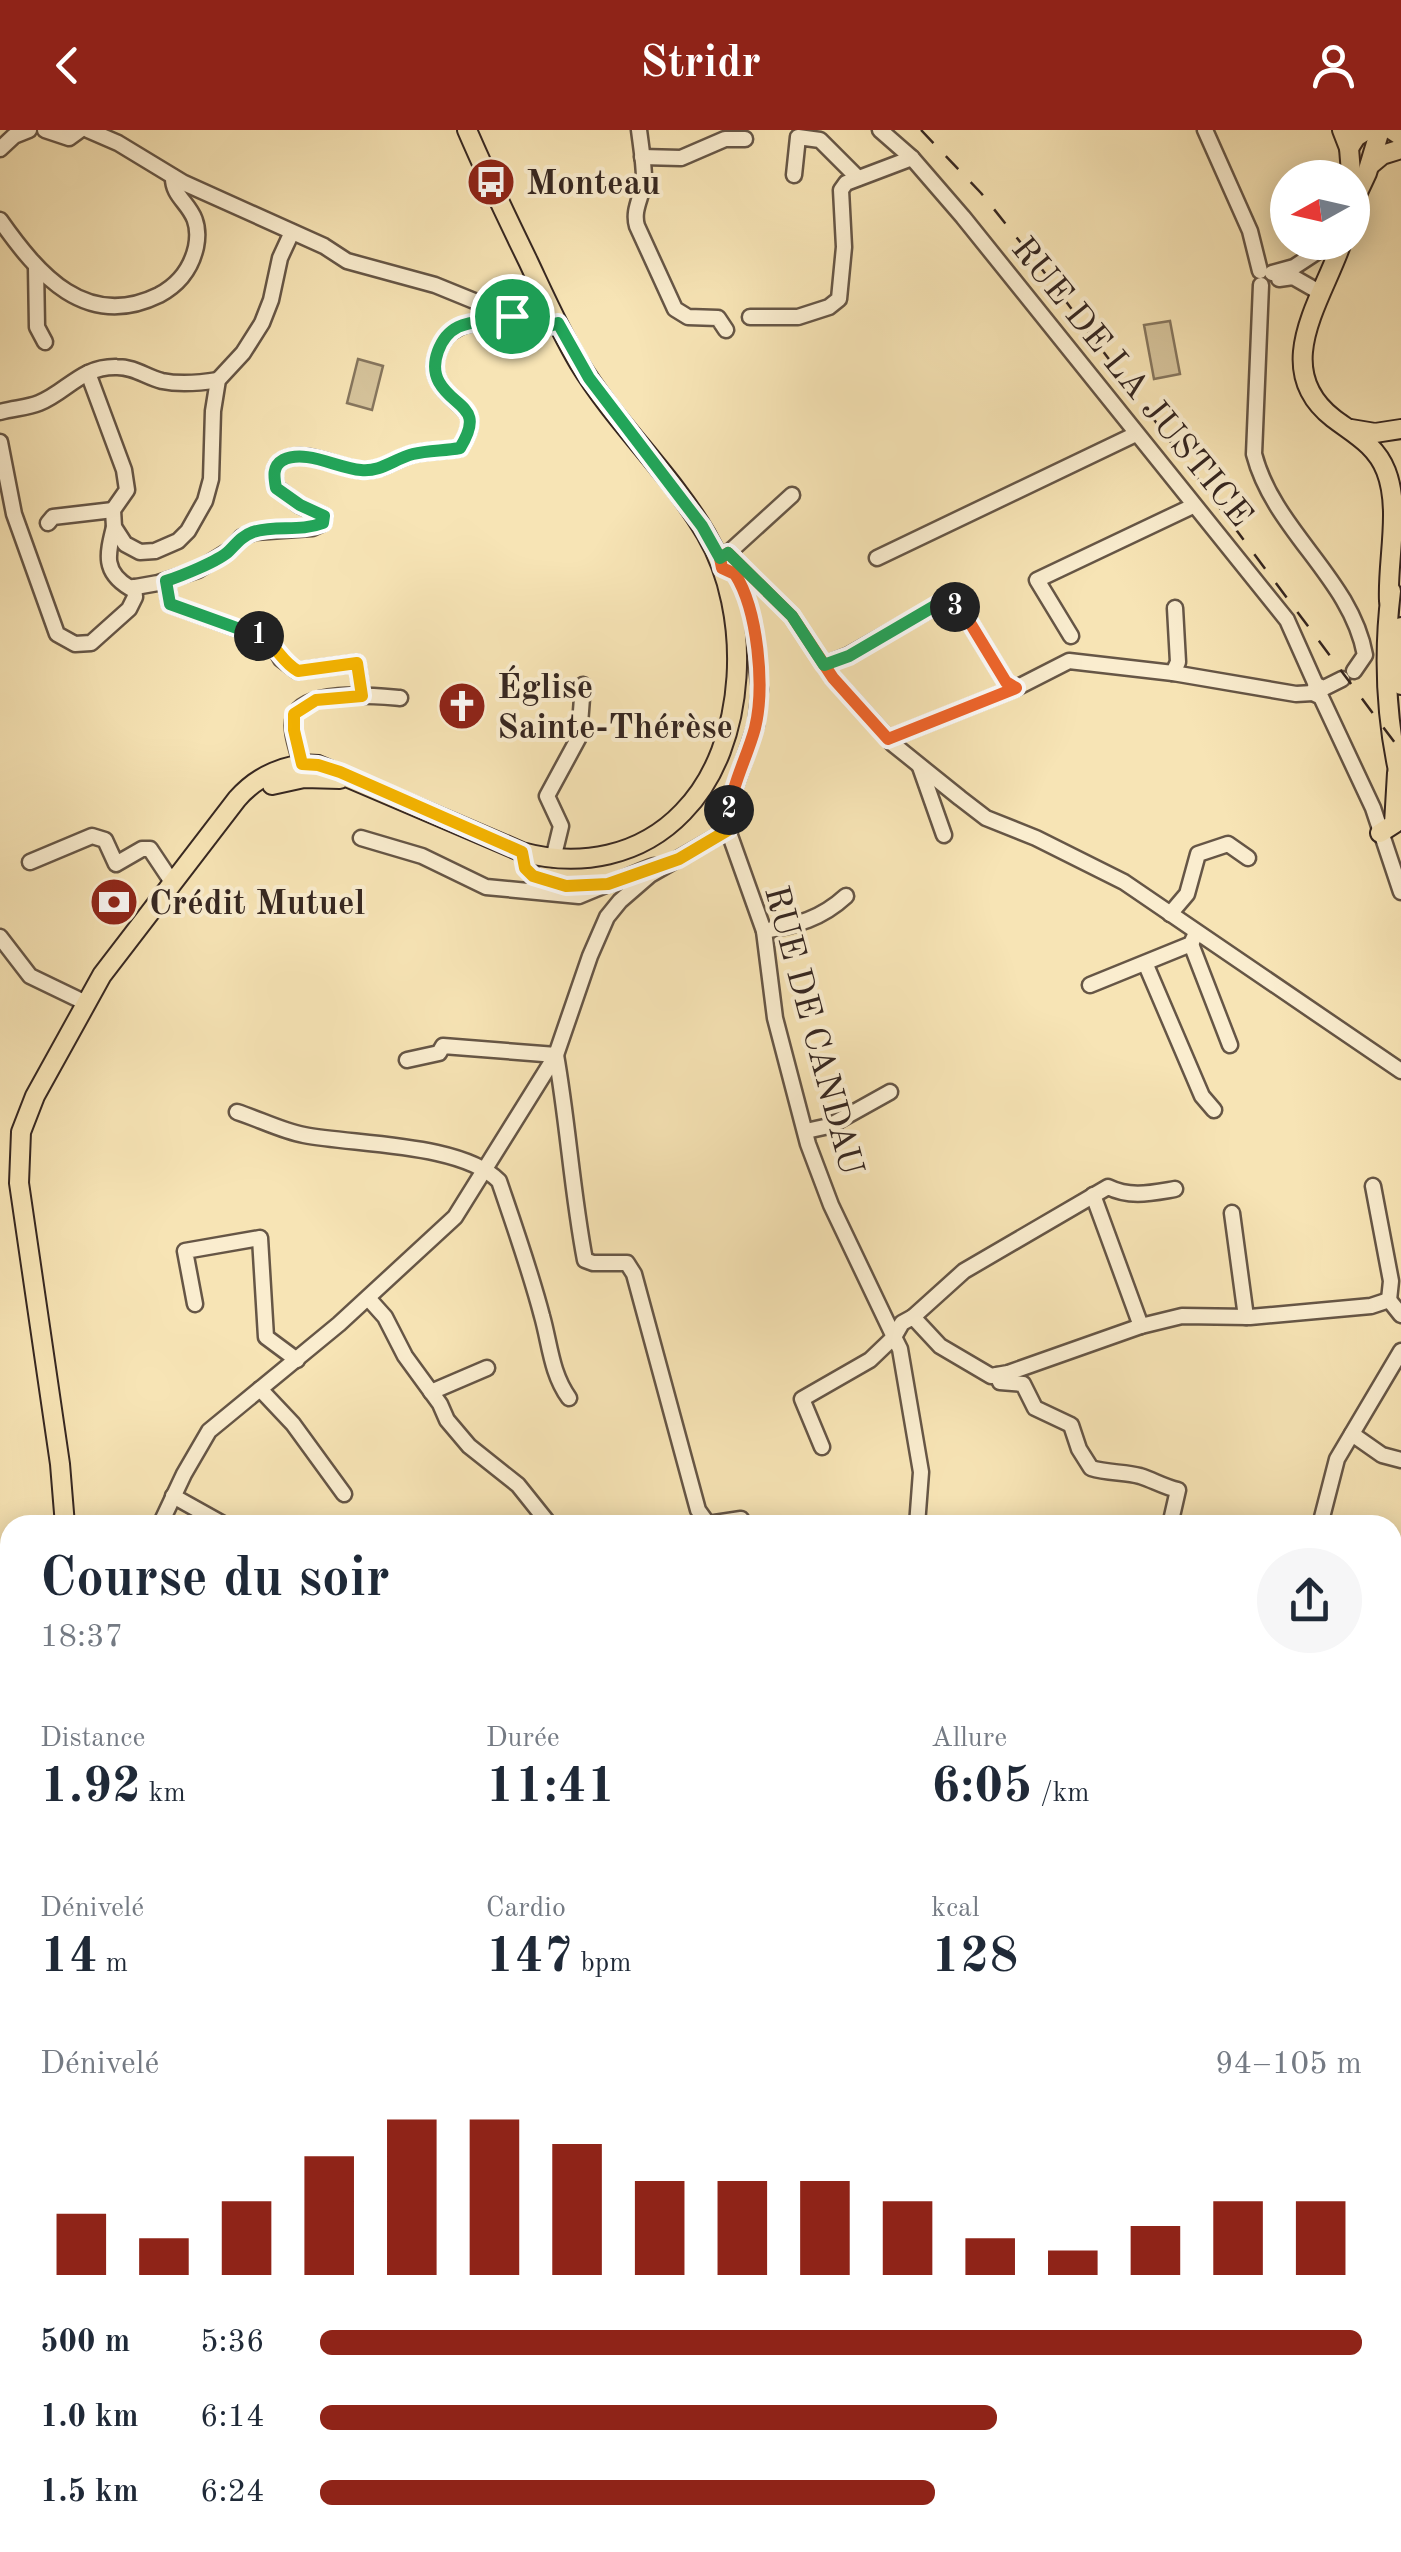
<!DOCTYPE html>
<html lang="fr">
<meta charset="utf-8">
<style>
body{margin:0;font-family:"Old Standard TT",serif;background:#f6f6f7;color:#1f2937;height:100vh;display:flex;flex-direction:column;font-size:38px;white-space:nowrap}
*{box-sizing:border-box;margin:0}
p{font-size:32px;color:#747a83}
.icon{flex:none;width:55px;height:55px;fill:none;stroke:currentColor;stroke-width:2;stroke-linecap:round;stroke-linejoin:round}
.map{position:relative;flex:1;overflow:hidden}
.details{position:absolute;left:0px;top:1385px;width:1402px;height:1038px;display:flex;flex-direction:column;background:#fff;border-radius:30px 30px 0 0;box-shadow:0 5px 25px #0003}
.details>*{flex:none}
.needle{width:65px;rotate:262deg}
.fabs{position:absolute;left:1270px;top:30px;display:grid;gap:20px}
.fabs a{display:grid;place-items:center;width:100px;height:100px;border-radius:50%;background:#fff;box-shadow:0 5px 25px #0003;font-size:50px}
.pin{position:absolute;display:grid;place-items:center;width:85px;height:85px;color:#fff;margin:-42px;border:5px solid #fff;border-radius:50%;box-shadow:0 2px 10px #0007}
.km{position:absolute;width:50px;height:50px;margin:-25px;border-radius:50%;background:#222;color:#fff;font-size:28px;line-height:50px;text-align:center}
.round{display:grid;place-items:center;flex:none;width:105px;height:105px;border-radius:52px;background:#f6f6f7}
.summary{display:flex;align-items:center;justify-content:space-between;height:170px;padding:0 40px}
h1{font-size:55px;font-weight:600;line-height:75px}
.figures{display:grid;grid-template-columns:repeat(3,1fr);gap:15px;height:170px;padding:10px 40px}
.figures div{display:grid;align-content:center}
.figures b{font-size:50px;font-weight:600}
.figures small{font-size:28px;font-weight:400}
.figures p{font-size:28px}
.chart{height:280px;padding:20px 40px}
.chart p{display:flex;justify-content:space-between}
.chart svg{width:100%;height:180px;margin-top:10px;stroke:#8f2418;stroke-width:6}
ul{padding:0 40px;list-style:none;font-size:32px}
li{display:grid;grid-template-columns:160px 120px 1fr;align-items:center;height:75px}
li i{height:25px;border-radius:12px;background:#8f2418}
header{display:flex;justify-content:space-between;align-items:center;height:130px;padding:0 40px;background:#8f2418;color:#fff;font-size:45px;font-weight:600}
.map>svg:first-child{display:block}
.green{fill:#d6c49c;stroke:#86765e;stroke-width:2.5}
.lines{fill:none;stroke-linecap:round;stroke-linejoin:round}
.minor-casing{stroke:#665646;stroke-width:19}
.major-casing{stroke:#362721;stroke-width:22}
.minor{stroke:#faedcf;stroke-width:14}
.major{stroke:#f7e4b5;stroke-width:18}
.rail{stroke:#362721;stroke-width:2.5;stroke-dasharray:18 18;stroke-linecap:butt}
.split-1-casing{stroke:#fff;stroke-width:20}
.split-2-casing{stroke:#fff;stroke-width:20}
.split-3-casing{stroke:#fff;stroke-width:20}
.split-4-casing{stroke:#fff;stroke-width:20}
.split-1{stroke:#22a559;stroke-width:12}
.split-2{stroke:#f5b400;stroke-width:12}
.split-3{stroke:#f0652b;stroke-width:12}
.split-4{stroke:#22a559;stroke-width:12}
.labels{text-anchor:middle;stroke-width:8;stroke-linejoin:round;paint-order:stroke}
.poi-label{font-size:35px;font-weight:bold;fill:#362721;stroke:#faedcf;text-anchor:start}
.street-label{font-size:35px;fill:#362721;stroke:#faedcf}
</style>
<header><svg class="icon" aria-label="back" viewBox="0 0 24 24"><path d="M15 5l-7 7 7 7"/></svg>Stridr<svg class="icon" aria-label="person" viewBox="0 0 24 24"><circle cx="12" cy="8" r="4"/><path d="M4 21q1-7 8-7t8 7"/></svg></header>
<div class="map">
<svg width="1401" height="2422" viewBox="0 0 1401 2422">
<rect width="100%" height="100%" fill="#f7e4b5"/>
<filter id="stains"><feTurbulence type="fractalNoise" baseFrequency=".002" numOctaves="4"/><feColorMatrix values="0 0 0 0 .2 0 0 0 0 .09 0 0 0 0 .02 0 0 0 .5 -.17"/></filter>
<radialGradient id="worn" r=".72"><stop offset=".6" stop-color="#630" stop-opacity="0"/><stop offset="1" stop-color="#630" stop-opacity=".3"/></radialGradient>
<g class="green">
<polygon points="1170,191 1180,244 1154,249 1144,195"/>
<polygon points="358,229 383,236 372,280 347,273"/>
<polygon points="1401,2306 1401,2422 1286,2422 1293,2413 1392,2412 1393,2314"/>
</g>
<g class="lines">
<g class="minor-casing">
<g id="minor">
<polyline points="45,0 69,8 80,0"/>
<polyline points="88,0 118,13 184,53 324,116 347,131 435,155 538,197 558,193"/>
<path d="M639,0C641,16 644,33 644,49C643,66 632,79 637,96L675,179L688,187L718,188L726,200"/>
<polyline points="880,0 912,28 963,87 1287,490 1316,555"/>
<polyline points="1205,0 1250,101 1260,141"/>
<polyline points="0,19 14,6 29,0"/>
<polyline points="642,27 681,28 725,9 745,9"/>
<polyline points="794,45 798,7 820,10 858,48"/>
<path d="M0,90C38,144 86,201 159,165C178,155 191,139 196,117C204,76 172,73 173,47"/>
<polyline points="36,137 37,197 45,212"/>
<polyline points="1272,143 1294,137 1332,112"/>
<polyline points="1279,149 1293,147 1321,163"/>
<path d="M1261,155L1254,324C1274,401 1351,448 1365,525L1354,541"/>
<polyline points="750,187 798,187 829,177 839,169 844,117 841,60 846,53 912,28"/>
<polyline points="88,243 124,340 127,360 113,380 114,397 125,414 140,422 155,421 178,411 188,401 205,371 211,349 213,281 218,250 243,223 262,193 271,170 280,128 292,102"/>
<path d="M0,282C13,278 27,278 39,273C67,262 81,236 117,237C135,237 146,247 162,251C181,255 200,253 218,250"/>
<polyline points="0,312 14,384 57,504 75,514 91,513 129,479 135,467 134,457"/>
<polyline points="48,393 53,387 113,380"/>
<path d="M114,397C107,425 103,442 130,458L158,453L198,440L230,420L242,407L255,402L312,398L323,393L324,386L299,375L276,357C274,347 272,336 283,330C306,318 337,338 361,340C381,342 395,329 413,324C428,320 445,321 460,318C486,276 454,280 439,252C429,234 440,206 458,198C472,190 495,191 512,187"/>
<polyline points="728,423 792,486 833,548 893,614 960,668 986,688 1036,708 1124,752 1401,941"/>
<polyline points="725,426 792,365"/>
<polyline points="877,428 1136,304"/>
<polyline points="166,451 170,474 271,511 281,529 297,541 357,533 362,566"/>
<polyline points="1071,506 1037,450 1193,376"/>
<polyline points="824,535 849,525 939,474 961,478 1006,552 1016,558"/>
<polyline points="1173,543 1178,532 1175,478"/>
<polyline points="1342,549 1324,558 1316,555 1313,563 1321,567 1373,678 1401,762"/>
<polyline points="888,609 1016,558 1069,531 1173,543 1296,564 1313,563"/>
<polyline points="920,637 944,705"/>
<path d="M303,642C301,627 289,602 294,587C304,558 376,566 400,568"/>
<polyline points="728,700 764,801 775,888 808,1014 831,1075 894,1207 902,1193 913,1187 940,1216 991,1246 1008,1243 1141,1196 1182,1186 1250,1187 1371,1176 1389,1170 1401,1185"/>
<polyline points="361,708 422,726 486,757 579,766 608,754"/>
<path d="M522,722C524,759 582,762 609,754C624,749 639,741 654,736"/>
<polyline points="553,729 561,696 547,666 579,607 583,555"/>
<polyline points="30,732 92,706 105,710 116,734 142,719 150,719 172,752"/>
<polyline points="1170,784 1187,764 1198,724 1228,714 1248,728"/>
<path d="M764,801C797,795 821,789 846,766"/>
<polyline points="0,807 30,846 86,873"/>
<polyline points="1191,814 1230,915"/>
<polyline points="1146,835 1202,966 1214,980"/>
<polyline points="1090,855 1191,814 1196,803"/>
<path d="M407,930L439,923L443,916L556,925C568,993 572,1062 585,1130L593,1133H627L634,1144L698,1380L708,1394L741,1389"/>
<path d="M237,982C259,989 282,1001 304,1005C356,1015 461,1013 499,1051C514,1095 530,1140 542,1186C550,1214 551,1243 569,1268"/>
<polyline points="806,1001 829,996 890,962"/>
<polyline points="1373,1056 1391,1151 1389,1170"/>
<polyline points="1093,1065 1141,1196"/>
<polyline points="1232,1083 1246,1187"/>
<polyline points="368,1168 385,1187 405,1226 440,1274 447,1290 469,1316 518,1355 550,1395"/>
<polyline points="195,1174 185,1121 260,1108 266,1207 297,1230"/>
<path d="M913,1187L964,1141L1108,1057C1130,1068 1151,1063 1175,1059"/>
<path d="M997,1245L1000,1252L1023,1254L1035,1278L1071,1295L1079,1319L1091,1338C1107,1343 1125,1342 1140,1346C1153,1350 1164,1357 1178,1360L1170,1395"/>
<polyline points="260,1259 293,1294 344,1364"/>
<polyline points="431,1262 487,1238"/>
<polyline points="1352,1304 1382,1325 1401,1330"/>
<polyline points="822,1317 802,1269 870,1230 894,1207 900,1219 921,1342 917,1395"/>
<polyline points="173,1366 225,1395"/>
<polyline points="160,1395 184,1344 209,1301 339,1194 455,1087 556,925 590,826 607,787 620,771 650,745 728,700 730,671 756,595 760,559 750,490 735,444 722,438"/>
<polyline points="1320,1395 1337,1329 1401,1221"/>
<polyline points="0,1575 10,1593"/>
<polyline points="0,1655 10,1665"/>
<polyline points="0,1707 10,1704"/>
<polyline points="1401,1751 1397,1714 1401,1712"/>
<polyline points="1392,1827 1401,1819"/>
<polyline points="0,1850 10,1837"/>
<polyline points="0,1976 10,1972"/>
<polyline points="0,1989 10,1993"/>
<polyline points="1392,2143 1401,2134"/>
<polyline points="0,2362 10,2362"/>
<polyline points="213,2412 217,2422"/>
<polyline points="272,2412 300,2422"/>
<polyline points="485,2412 487,2422"/>
<polyline points="556,2412 569,2422"/>
<polyline points="876,2412 880,2422"/>
<polyline points="137,2422 159,2412"/>
<polyline points="1024,2422 1038,2412"/>
<polyline points="1212,2422 1225,2412"/>
</g>
</g>
<g class="major-casing">
<g id="major">
<polyline points="1342,0 1349,18 1353,68"/>
<polyline points="1392,0 1401,6"/>
<polyline points="1349,18 1356,7 1367,0"/>
<polyline points="1370,35 1382,25 1401,19"/>
<polyline points="1352,75 1367,43 1380,0"/>
<path d="M1342,112C1323,169 1269,238 1333,288C1354,304 1376,315 1386,341C1401,379 1387,431 1389,471"/>
<polyline points="1351,299 1375,303 1401,299"/>
<path d="M1391,461C1383,525 1386,591 1401,654"/>
<polyline points="1401,497 1401,555"/>
<polyline points="272,655 304,648 340,649"/>
<polyline points="1380,703 1394,694 1397,643"/>
<path d="M65,1395L60,1334L19,1053L21,1002L35,966L102,845L237,669C257,646 287,632 318,635L522,722C580,738 641,726 683,682C749,615 752,482 706,404C671,344 616,294 579,233C560,201 544,165 528,131C507,88 486,44 467,0"/>
<polyline points="0,2079 10,2052"/>
<polyline points="0,2104 10,2078"/>
<polyline points="0,2183 10,2225"/>
<polyline points="85,2412 89,2422"/>
</g>
</g>
<use href="#minor" class="minor"/>
<use href="#major" class="major"/>
<polyline class="rail" points="921,0 981,63 1041,138 1401,621"/>
</g>
<g class="lines">
<g class="split-1-casing">
<path id="split-1" d="M259,506L170,474L166,451C181,446 219,431 229,421C237,413 242,406 253,402C276,395 300,402 323,393L324,386L300,375L276,358C274,347 272,336 283,330C306,319 337,338 361,340C381,342 394,329 413,324C428,320 445,321 460,318C486,276 454,279 439,252C429,234 440,206 458,197C472,190 496,191 512,186"/>
</g>
<g class="split-2-casing">
<path id="split-2" d="M259,506C276,513 280,531 298,541L357,533L362,566L316,570L294,584V600L302,634L318,635L340,642L522,722L525,738L533,746L566,756L608,754L679,729L728,700L729,680"/>
</g>
<g class="split-3-casing">
<path id="split-3" d="M729,680C733,652 748,625 755,598C765,557 758,480 735,444L722,438L720,428L728,423L792,486L833,548L888,609L1016,558L1006,552L961,478L955,477"/>
</g>
<g class="split-4-casing">
<path id="split-4" d="M512,186C529,195 540,201 558,193L589,248L702,396L720,428L728,423L792,486L824,535L849,526L938,474L955,477"/>
</g>
<use href="#split-1" class="split-1"/>
<use href="#split-2" class="split-2"/>
<use href="#split-3" class="split-3"/>
<use href="#split-4" class="split-4"/>
</g>
<defs>
<g id="bus-disc" transform="scale(2.5)"><circle r="9.5" fill="#8f2418" stroke="#faedcf"/><path d="M-5-6H5V4H4V6H2V4H-2V6H-4V4H-5ZM-3.5-4V0h7V-4ZM-3.5 1.2v1.5H-2V1.2ZM2 1.2v1.5H3.5V1.2Z" fill="#fff"/></g>
<g id="church-disc" transform="scale(2.5)"><circle r="9.5" fill="#8f2418" stroke="#faedcf"/><path d="M-1.2-6h2.4v3.5h3.3v2.4h-3.3V6h-2.4V-.1h-3.3v-2.4h3.3Z" fill="#fff"/></g>
<g id="bank-disc" transform="scale(2.5)"><circle r="9.5" fill="#8f2418" stroke="#faedcf"/><path d="M-6-4H6V4H-6ZM0-2.3a2.3 2.3 0 1 0 0 4.6a2.3 2.3 0 1 0 0-4.6Z" fill="#fff"/></g>
</defs>
<g fill-rule="evenodd">
<use href="#bus-disc" x="491" y="52"/>
<use href="#church-disc" x="462" y="576"/>
<use href="#bank-disc" x="114" y="772"/>
</g>
<g class="labels">
<g class="poi-label">
<text x="526" y="64">Monteau</text>
<text x="497" y="568">Église<tspan x="497" dy="40">Sainte-Thérèse</tspan></text>
<text x="149" y="784">Crédit Mutuel</text>
</g>
<g class="street-label">
<text transform="translate(1133 251) rotate(51)" y="12">RUE DE LA JUSTICE</text>
<text transform="translate(815 900) rotate(75)" y="12">RUE DE CANDAU</text>
</g>
</g>
<rect width="100%" height="100%" filter="url(#stains)"/>
<rect width="100%" height="100%" fill="url(#worn)"/>
</svg>
<div class="fabs">
<a><svg class="needle" viewBox="-14 -14 28 28"><path d="M0-13l5 13h-10z" fill="#e53935"/><path d="M0 13l5-13h-10z" fill="#747a83"/></svg></a>
</div>
<div class="pin" style="left:512px;top:186px;background:#1e9e55"><svg class="icon" aria-label="arrive" viewBox="0 0 24 24"><path d="M6 21V4h12l-3 4 3 4H6"/></svg></div>
<b class="km" style="left:259px;top:506px">1</b>
<b class="km" style="left:729px;top:680px">2</b>
<b class="km" style="left:955px;top:477px">3</b>
<section class="details">
<div class="summary"><div><h1>Course du soir</h1><p>18:37</p></div><a class="round"><svg class="icon" aria-label="share" viewBox="0 0 24 24"><path d="M12 15V3M7 8l5-5 5 5M5 13v7h14v-7"/></svg></a></div>
<div class="figures">
<div><p>Distance</p><b>1.92<small> km</small></b></div>
<div><p>Durée</p><b>11:41</b></div>
<div><p>Allure</p><b>6:05<small> /km</small></b></div>
</div>
<div class="figures">
<div><p>Dénivelé</p><b>14<small> m</small></b></div>
<div><p>Cardio</p><b>147<small> bpm</small></b></div>
<div><p>kcal</p><b>128</b></div>
</div>
<div class="chart"><p><span>Dénivelé</span>94–105 m</p>
<svg viewBox="0 0 160 44" preserveAspectRatio="none"><path d="M5 44V29M15 44V35M25 44V26M35 44V15M45 44V6M55 44V6M65 44V12M75 44V21M85 44V21M95 44V21M105 44V26M115 44V35M125 44V38M135 44V32M145 44V26M155 44V26"/></svg>
</div>
<ul>
<li><b>500 m</b>5:36<i style="width:100%"></i></li>
<li><b>1.0 km</b>6:14<i style="width:65%"></i></li>
<li><b>1.5 km</b>6:24<i style="width:59%"></i></li>
</ul>
</section>
</div>
